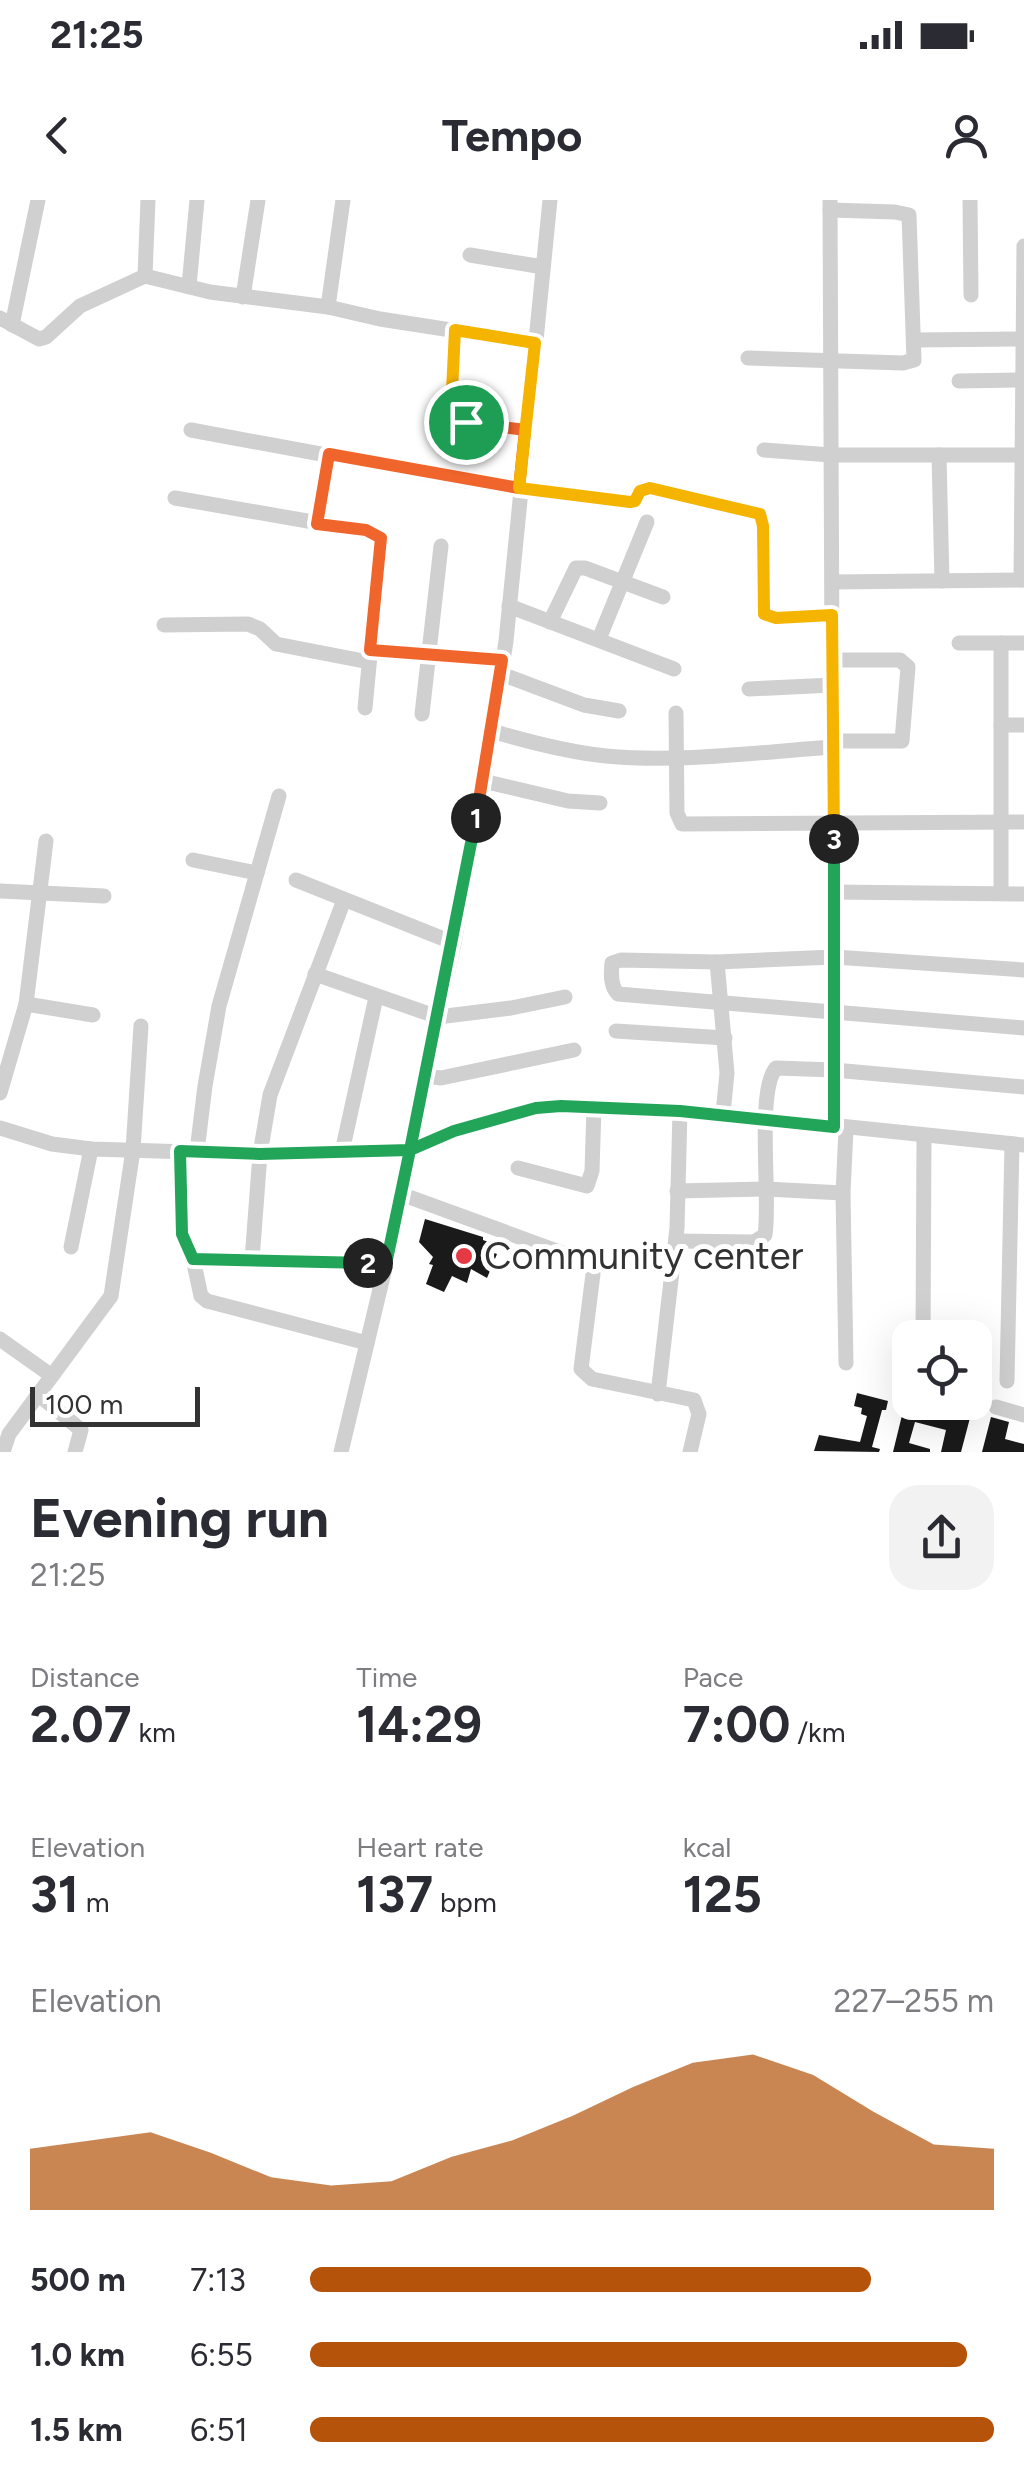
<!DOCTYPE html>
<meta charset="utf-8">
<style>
body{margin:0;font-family:Figtree,sans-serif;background:#f2f2f3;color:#2b2b33;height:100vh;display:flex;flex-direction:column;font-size:38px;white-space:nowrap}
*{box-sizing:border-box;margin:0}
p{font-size:32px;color:#7c7c81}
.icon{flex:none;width:55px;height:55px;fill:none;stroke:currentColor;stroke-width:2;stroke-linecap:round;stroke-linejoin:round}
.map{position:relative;height:1252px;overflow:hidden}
.drawer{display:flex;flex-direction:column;background:#fff;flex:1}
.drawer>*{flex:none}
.controls{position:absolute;left:892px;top:1120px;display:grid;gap:20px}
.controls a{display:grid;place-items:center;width:100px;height:100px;border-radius:20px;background:#fff;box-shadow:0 10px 40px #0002;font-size:50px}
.scale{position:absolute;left:30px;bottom:25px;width:170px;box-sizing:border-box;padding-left:10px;border:5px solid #333;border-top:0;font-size:28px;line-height:35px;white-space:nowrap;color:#333;-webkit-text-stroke:8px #fff;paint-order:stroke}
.pin{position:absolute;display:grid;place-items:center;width:85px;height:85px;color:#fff;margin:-42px;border:5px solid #fff;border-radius:50%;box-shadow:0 2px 10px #0007}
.km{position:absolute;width:50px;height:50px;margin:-25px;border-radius:50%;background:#222;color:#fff;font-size:28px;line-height:50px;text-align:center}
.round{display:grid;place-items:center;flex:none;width:105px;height:105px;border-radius:30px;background:#f2f2f3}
.summary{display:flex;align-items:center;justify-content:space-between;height:170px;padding:0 30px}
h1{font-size:55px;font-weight:700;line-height:75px}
.figures{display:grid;grid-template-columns:repeat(3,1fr);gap:15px;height:170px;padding:10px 30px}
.figures div{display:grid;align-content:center}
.figures b{font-size:50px;font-weight:700}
.figures small{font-size:28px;font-weight:400}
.figures p{font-size:28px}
.chart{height:280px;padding:20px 30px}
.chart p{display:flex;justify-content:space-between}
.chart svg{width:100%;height:180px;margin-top:10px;fill:#b45309;opacity:.7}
ul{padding:0 30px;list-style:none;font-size:32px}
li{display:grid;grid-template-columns:160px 120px 1fr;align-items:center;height:75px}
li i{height:25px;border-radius:12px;background:#b45309}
.status{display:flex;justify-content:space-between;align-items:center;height:70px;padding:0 50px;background:#fff;direction:ltr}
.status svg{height:28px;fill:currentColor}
header{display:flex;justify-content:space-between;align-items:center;height:130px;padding:0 30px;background:#fff;font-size:45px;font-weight:700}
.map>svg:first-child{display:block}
.building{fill:#1a1a1a}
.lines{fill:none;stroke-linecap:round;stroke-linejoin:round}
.minor{stroke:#d0d0d0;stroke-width:15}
.split-1-casing{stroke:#fff;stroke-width:20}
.split-2-casing{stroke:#fff;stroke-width:20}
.split-3-casing{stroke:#fff;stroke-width:20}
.split-4-casing{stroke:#fff;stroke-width:20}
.split-1{stroke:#f0652b;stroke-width:12}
.split-2{stroke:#22a559;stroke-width:12}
.split-3{stroke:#22a559;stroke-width:12}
.split-4{stroke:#f5b400;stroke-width:12}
.poi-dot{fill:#e63946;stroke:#fff;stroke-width:4}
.labels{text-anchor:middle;stroke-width:10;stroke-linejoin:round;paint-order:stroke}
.poi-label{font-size:38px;fill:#333;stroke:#fff;text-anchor:start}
</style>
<div class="status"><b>21:25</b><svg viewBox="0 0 49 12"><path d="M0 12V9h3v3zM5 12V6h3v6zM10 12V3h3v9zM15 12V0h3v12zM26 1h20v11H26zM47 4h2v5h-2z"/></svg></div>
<header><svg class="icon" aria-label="back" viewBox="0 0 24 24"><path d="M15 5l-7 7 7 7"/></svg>Tempo<svg class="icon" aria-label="person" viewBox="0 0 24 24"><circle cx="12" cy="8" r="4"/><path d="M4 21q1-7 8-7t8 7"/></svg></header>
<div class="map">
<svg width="1024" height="1252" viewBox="0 0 1024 1252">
<rect width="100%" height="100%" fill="#fff"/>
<g class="building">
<polygon points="425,1019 483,1037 483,1040 494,1044 492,1052 497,1054 487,1078 471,1069 467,1083 452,1076 444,1092 426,1084 433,1065 429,1064 433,1057 419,1042"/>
<polygon points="857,1193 888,1201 886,1210 882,1210 872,1247 880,1249 879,1252 814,1251 819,1235 860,1242 867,1216 861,1214 862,1208 854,1206"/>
<polygon points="905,1203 916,1206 915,1210 952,1220 954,1210 971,1214 961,1252 941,1252 946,1230 915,1222 909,1243 930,1249 930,1252 893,1252"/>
<polygon points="991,1217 1009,1222 1005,1239 1024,1244 1024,1252 982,1252"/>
</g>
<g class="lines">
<g class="minor">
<polyline points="148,0 145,76 210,92 328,107 380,119 535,143"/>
<polyline points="830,0 834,927"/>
<polyline points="970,0 971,95"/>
<polyline points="470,55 543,67"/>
<polyline points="189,86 197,0"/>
<polyline points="243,97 258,0"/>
<polyline points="328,107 343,0"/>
<polyline points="0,118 39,139 46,137 80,106 145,76"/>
<polyline points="12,125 38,0"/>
<polyline points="455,130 451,211 467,222 525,230"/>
<polyline points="915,140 1022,139"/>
<polyline points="748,158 903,163 914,160 909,15 895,12 830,10"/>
<polyline points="959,181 1022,180"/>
<polyline points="191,230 467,281 630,302 635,301 640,291 650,288 754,311 760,314 763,326 764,415 776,418 832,415"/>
<polyline points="764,250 831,255 1020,255"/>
<polyline points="939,255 942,381"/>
<polyline points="175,298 365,331 381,338 365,508"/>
<polyline points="317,324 329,254"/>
<polyline points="1021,380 1024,46"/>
<polyline points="832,382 1024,380"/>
<polyline points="509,406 674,469"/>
<polyline points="550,422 576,368 585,368 663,397"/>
<polyline points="164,425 248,424 260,429 276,444 369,462"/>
<polyline points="599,439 647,322"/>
<polyline points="959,443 1024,443"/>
<polyline points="1001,443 1001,693"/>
<polyline points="370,450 503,460"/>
<polyline points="501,474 584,505 619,511"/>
<polyline points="749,489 833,485"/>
<polyline points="676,513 677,613 682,624 1024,622"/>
<polyline points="422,514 441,346"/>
<polyline points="1001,525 1024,525"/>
<path d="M492,531C529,542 567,552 606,556C681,563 758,552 833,547"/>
<polyline points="833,541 902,541 908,467 900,460 833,460"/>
<polyline points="483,581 568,601 600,603"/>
<polyline points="193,660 257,673"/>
<polyline points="296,680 454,743"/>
<polyline points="0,691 104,696"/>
<polyline points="834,692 1024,694"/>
<polyline points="717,762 727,873 723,914"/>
<path d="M1024,770L834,757L717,762L621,760L612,763C611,773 610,786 618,794L1024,828"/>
<polyline points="315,774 438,817 511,808 565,797"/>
<polyline points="26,804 93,815"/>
<polyline points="616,831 725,838"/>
<polyline points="425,876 441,878 574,850"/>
<polyline points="0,893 26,804 46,641"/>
<polyline points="0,928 52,944 91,949 260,954 410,951 454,931 536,908 561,906 723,914 1024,945"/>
<polyline points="846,929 843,993 846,1163"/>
<polyline points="180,951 182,1034 193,1059 386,1064"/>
<polyline points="197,951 205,886 219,806 279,596"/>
<polyline points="342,952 376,797"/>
<polyline points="518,968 587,986 592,971 594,907"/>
<polyline points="677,991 766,989 843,993"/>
<polyline points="401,994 587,1062 592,1067 593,1074 581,1169 592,1179 694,1200 699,1214 690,1252"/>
<path d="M676,1041L754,1042L765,1035C771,999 756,891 776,868L834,870L1024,887"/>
<polyline points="71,1047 91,949"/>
<polyline points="193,1059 201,1096 207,1101 367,1143"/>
<polyline points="252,1060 260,954 270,895 344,700"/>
<polyline points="923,1138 924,936"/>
<polyline points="0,1139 52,1176"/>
<polyline points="1007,1181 1012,944"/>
<polyline points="38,1194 81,1230 75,1252"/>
<polyline points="658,1194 677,1028 680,911"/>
<polyline points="996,1207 1024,1215"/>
<polyline points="3,1252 9,1234 111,1096 133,950 141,826"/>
<polyline points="341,1252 386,1064 454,743 490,545 506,441 550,0"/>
</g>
</g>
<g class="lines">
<g class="split-1-casing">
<polyline id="split-1" points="466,222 525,230 519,288 329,254 317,324 366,330 381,338 370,450 502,460 476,618"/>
</g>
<g class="split-2-casing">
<polyline id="split-2" points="368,1063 193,1059 182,1034 180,951 260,954 410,950 476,618"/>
</g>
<g class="split-3-casing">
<polyline id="split-3" points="368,1063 386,1064 410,950 454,931 536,908 561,906 680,911 834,927 834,639"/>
</g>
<g class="split-4-casing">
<polyline id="split-4" points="466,222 451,211 455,130 535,143 519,288 630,302 635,301 640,291 650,288 760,314 763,326 764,414 776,418 832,415 834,639"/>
</g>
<use href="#split-1" class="split-1"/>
<use href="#split-2" class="split-2"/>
<use href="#split-3" class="split-3"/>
<use href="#split-4" class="split-4"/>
</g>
<circle class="poi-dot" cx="464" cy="1056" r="10"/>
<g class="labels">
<g class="poi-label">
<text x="484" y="1069">Community center</text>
</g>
</g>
</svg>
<div class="controls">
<a><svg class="icon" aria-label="locate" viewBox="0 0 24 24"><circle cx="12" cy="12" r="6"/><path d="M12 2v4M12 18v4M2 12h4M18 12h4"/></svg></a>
</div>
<div class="scale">100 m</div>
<div class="pin" style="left:466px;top:222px;background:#1e9e55"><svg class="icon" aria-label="arrive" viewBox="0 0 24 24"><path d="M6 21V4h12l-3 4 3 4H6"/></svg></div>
<b class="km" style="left:476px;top:618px">1</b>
<b class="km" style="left:368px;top:1063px">2</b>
<b class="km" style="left:834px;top:639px">3</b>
</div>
<section class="drawer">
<div class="summary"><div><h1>Evening run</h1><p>21:25</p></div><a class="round"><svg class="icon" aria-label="share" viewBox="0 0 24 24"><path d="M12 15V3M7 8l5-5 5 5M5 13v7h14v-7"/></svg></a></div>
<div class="figures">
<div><p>Distance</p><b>2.07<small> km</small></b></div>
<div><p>Time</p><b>14:29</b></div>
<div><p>Pace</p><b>7:00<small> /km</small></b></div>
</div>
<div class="figures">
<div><p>Elevation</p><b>31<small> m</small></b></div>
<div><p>Heart rate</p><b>137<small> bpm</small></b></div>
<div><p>kcal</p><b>125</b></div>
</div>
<div class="chart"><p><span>Elevation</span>227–255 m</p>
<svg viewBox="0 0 160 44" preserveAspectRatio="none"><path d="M0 44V29L10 27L20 25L30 30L40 36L50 38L60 37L70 31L80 27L90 21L100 14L110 8L120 6L130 11L140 20L150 28L160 29V44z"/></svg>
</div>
<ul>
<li><b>500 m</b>7:13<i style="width:82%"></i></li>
<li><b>1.0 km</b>6:55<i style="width:96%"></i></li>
<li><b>1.5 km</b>6:51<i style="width:100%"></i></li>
</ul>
</section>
